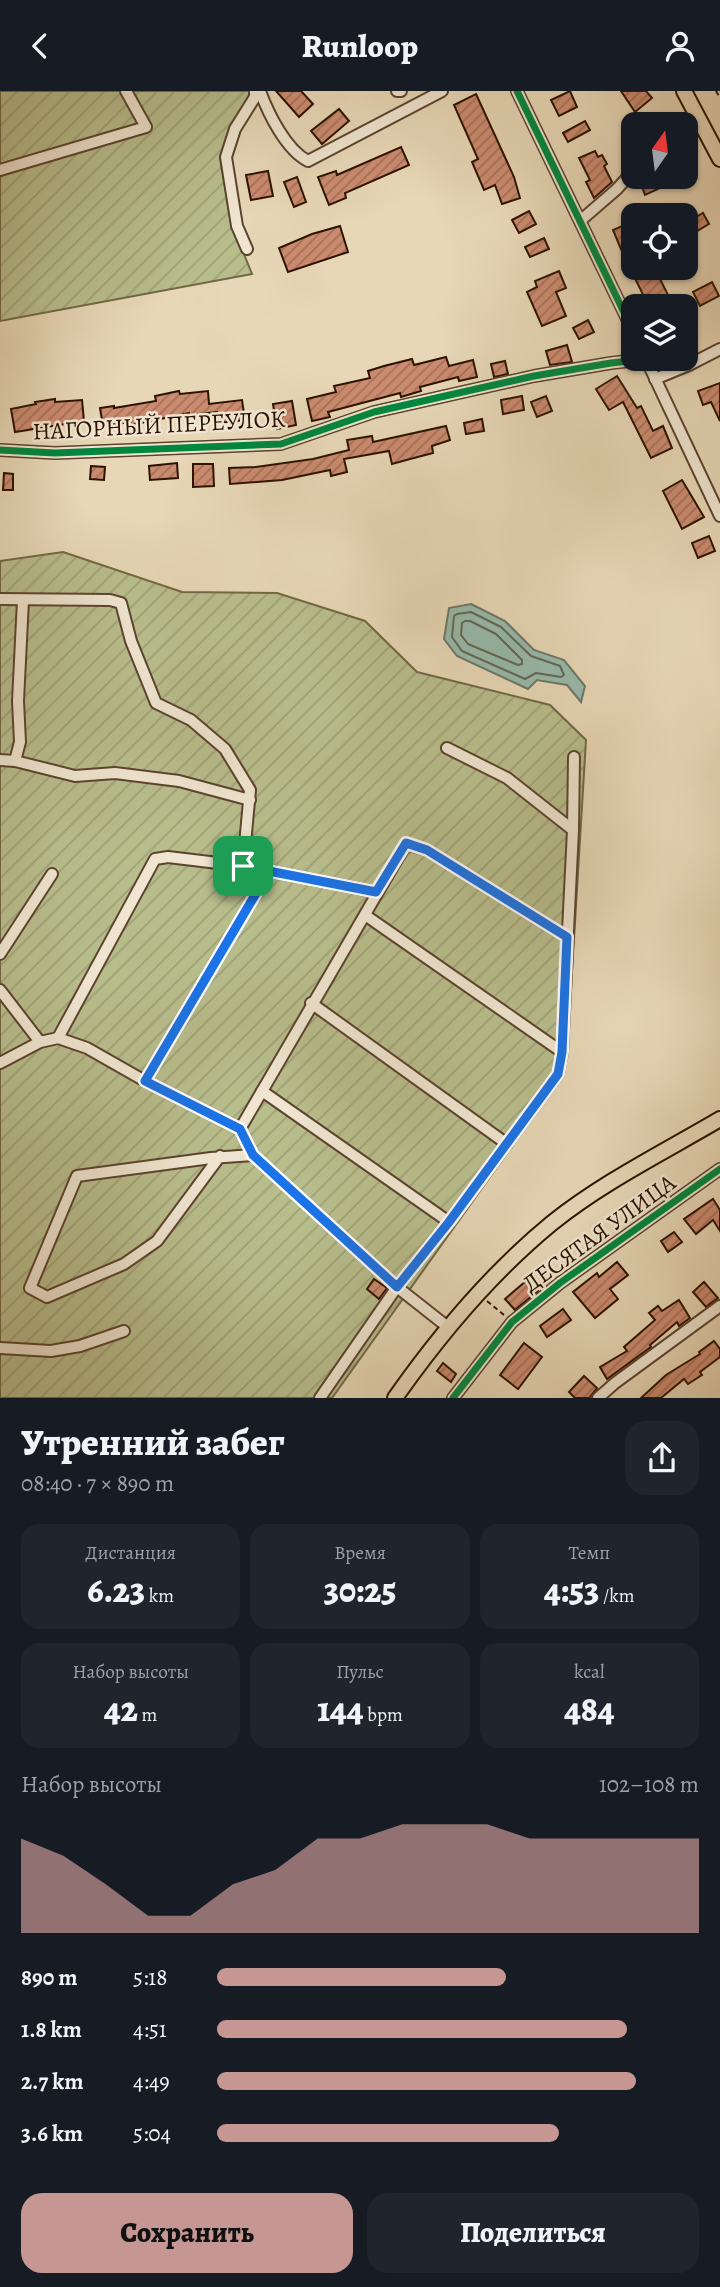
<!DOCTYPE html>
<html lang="ru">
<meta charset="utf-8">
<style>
body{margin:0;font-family:Alegreya,serif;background:#20242c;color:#f1f3f6;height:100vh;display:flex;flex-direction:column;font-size:26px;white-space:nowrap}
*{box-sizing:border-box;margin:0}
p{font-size:23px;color:#9ea1a6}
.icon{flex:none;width:38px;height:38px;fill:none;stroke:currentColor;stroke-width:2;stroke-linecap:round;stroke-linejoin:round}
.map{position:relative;height:1307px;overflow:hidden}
.sheet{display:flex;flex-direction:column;background:#171b24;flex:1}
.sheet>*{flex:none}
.needle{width:46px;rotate:14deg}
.controls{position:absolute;left:621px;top:21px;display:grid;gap:14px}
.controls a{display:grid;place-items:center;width:77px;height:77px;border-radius:14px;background:#171b24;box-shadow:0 2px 5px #0004;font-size:35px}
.pin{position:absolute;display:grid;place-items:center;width:60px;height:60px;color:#fff;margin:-30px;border-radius:14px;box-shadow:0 4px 10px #0006}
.round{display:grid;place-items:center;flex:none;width:74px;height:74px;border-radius:21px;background:#20242c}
.headline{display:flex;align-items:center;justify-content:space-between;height:119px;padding:0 21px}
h1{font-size:38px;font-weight:800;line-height:52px}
.figures{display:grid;grid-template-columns:repeat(3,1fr);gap:10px;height:119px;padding:7px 21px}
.figures div{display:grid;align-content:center;border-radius:18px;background:#20242c;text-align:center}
.figures b{font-size:35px;font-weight:800}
.figures small{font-size:19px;font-weight:400}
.figures p{font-size:19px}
.chart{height:196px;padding:14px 21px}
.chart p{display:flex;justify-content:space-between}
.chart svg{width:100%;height:126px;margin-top:7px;fill:#c59692;opacity:.7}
.cta{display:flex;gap:14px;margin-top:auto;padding:14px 21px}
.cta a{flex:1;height:80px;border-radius:21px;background:#c59692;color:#111;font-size:28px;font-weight:800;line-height:80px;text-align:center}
.cta a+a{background:#20242c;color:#f1f3f6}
ul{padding:0 21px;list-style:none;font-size:23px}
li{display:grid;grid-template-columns:112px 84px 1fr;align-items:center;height:52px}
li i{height:18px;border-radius:9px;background:#c59692}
header{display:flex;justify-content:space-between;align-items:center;height:91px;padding:0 21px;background:#171b24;font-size:32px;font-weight:800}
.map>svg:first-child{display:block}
.garden{fill:url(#garden-furrows);stroke:#726846;stroke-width:2}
.water{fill:#97baab;stroke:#6d7767;stroke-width:2}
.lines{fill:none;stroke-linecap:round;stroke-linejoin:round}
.shore{stroke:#626656;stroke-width:2}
.building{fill:url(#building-hatch);stroke:#2d1200;stroke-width:2}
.minor-casing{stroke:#5c432e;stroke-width:14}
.major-casing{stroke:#2d1200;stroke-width:18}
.path{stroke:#2d1200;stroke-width:2;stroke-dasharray:5 3.5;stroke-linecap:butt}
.minor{stroke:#efe5d0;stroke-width:10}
.major{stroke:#e7d7b6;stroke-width:14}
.cycleway-casing{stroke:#efe5d0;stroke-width:11}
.cycleway{stroke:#00873e;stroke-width:7}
.route-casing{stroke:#fff;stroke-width:14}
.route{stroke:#1a73e8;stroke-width:9}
.labels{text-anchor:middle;stroke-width:5;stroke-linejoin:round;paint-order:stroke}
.street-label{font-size:24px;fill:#2d1200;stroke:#efe5d0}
</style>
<header><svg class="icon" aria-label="back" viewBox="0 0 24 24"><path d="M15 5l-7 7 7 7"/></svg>Runloop<svg class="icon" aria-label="person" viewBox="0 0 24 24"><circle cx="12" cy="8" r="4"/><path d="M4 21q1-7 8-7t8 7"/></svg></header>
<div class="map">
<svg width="720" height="1307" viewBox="0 0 720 1307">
<defs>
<pattern id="garden-furrows" width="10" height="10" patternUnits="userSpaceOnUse" patternTransform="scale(1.75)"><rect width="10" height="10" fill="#b8bd8c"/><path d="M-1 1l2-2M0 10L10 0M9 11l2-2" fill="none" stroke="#9ea177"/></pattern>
<pattern id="building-hatch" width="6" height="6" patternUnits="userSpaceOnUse" patternTransform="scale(1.75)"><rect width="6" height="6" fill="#cb8b6f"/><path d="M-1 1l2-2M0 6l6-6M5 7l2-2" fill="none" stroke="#a57059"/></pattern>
</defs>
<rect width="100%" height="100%" fill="#e7d7b6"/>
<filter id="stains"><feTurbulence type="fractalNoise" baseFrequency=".00286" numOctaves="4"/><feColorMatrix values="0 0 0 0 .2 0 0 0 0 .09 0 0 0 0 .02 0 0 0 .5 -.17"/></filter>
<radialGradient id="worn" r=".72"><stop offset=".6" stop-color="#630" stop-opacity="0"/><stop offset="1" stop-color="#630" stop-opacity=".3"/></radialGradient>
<g class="garden">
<polygon points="0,0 251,0 220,67 231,131 252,183 0,230"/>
<polygon points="63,461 182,501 277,502 365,530 417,581 550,614 586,649 567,964 563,984 332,1307 0,1307 0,470"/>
</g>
<polygon class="water" points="471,513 505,530 534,559 564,569 585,595 581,611 567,594 537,589 528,598 457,565 444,548 449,517"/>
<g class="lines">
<g class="shore">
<polygon points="471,521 501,536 531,565 560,575 564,584 561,586 536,582 525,588 462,560 452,546 454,525 457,523"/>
<polygon points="465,530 470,530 496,543 522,569 522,573 518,574 468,553 461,544 462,532"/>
</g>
</g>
<g class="building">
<polygon points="276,0 301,0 313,13 299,26"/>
<polygon points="570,0 577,16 559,25 551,9"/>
<polygon points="621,0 646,0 652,7 635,21"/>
<polygon points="476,3 514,86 520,107 502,113 495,94 484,99 472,71 478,68 454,14"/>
<polygon points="339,18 349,30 322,53 311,40"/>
<polygon points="585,30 590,39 568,51 563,42"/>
<polygon points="401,56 409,74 345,102 346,107 329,114 318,86 336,80 337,84"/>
<polygon points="595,60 598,66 602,64 607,73 604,75 612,91 594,107 586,91 590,89 579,67"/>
<polygon points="268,80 273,105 251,109 246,84"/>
<polygon points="297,86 306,111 294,116 284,91"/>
<polygon points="657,86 662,96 645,104 641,93"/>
<polygon points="529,120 536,133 519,142 512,129"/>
<polygon points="703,122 709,133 692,143 686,132"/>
<polygon points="634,130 634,159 623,163 613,139"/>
<polygon points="340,135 348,161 288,181 279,157 312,143"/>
<polygon points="544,147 549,158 530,166 525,156"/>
<polygon points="630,177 677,177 659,186 668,204 648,214"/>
<polygon points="559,180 566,197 556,201 566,225 542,235 527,201 537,196 535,190"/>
<polygon points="712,191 719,205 700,215 693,201"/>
<polygon points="588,229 594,241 579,248 573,237"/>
<polygon points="567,254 572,271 550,274 546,260"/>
<polygon points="446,266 449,275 473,269 477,286 459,290 458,286 420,296 421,300 401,306 400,302 328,321 330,326 312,330 307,308 336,301 334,295 370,287 368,280 384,275 412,268 414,274"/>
<polygon points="505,270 508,283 494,286 491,273"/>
<polygon points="617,285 637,317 641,315 653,340 663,335 672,357 651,367 623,311 609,319 596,298"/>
<polygon points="720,292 720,330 711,311 703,314 698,300"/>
<polygon points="179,300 180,303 208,300 209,313 242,309 245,329 218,332 217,321 189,324 189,322 131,334 130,331 103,335 100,317 114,315 114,317 156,310 155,305"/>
<polygon points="522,305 524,319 503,323 501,309"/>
<polygon points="546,305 552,320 537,326 531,311"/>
<polygon points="55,308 55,311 82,309 84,330 15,341 11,318 36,313 35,311"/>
<polygon points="292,310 296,334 277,338 273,313"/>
<polygon points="482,328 484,340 466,343 464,332"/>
<polygon points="446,335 450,349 432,355 433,362 410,368 392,373 389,360 344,368 347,381 331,385 330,379 282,389 230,393 229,377 256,376 313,368 349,359 347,349 372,345 373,351"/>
<polygon points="177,372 178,387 150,389 149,375"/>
<polygon points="193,373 213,373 214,395 193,396"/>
<polygon points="91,375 105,376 104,389 90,388"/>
<polygon points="4,382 13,383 13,399 3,399"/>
<polygon points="682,389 704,426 682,438 663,400"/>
<polygon points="709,445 715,460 698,467 692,452"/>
<polygon points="713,1108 720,1119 720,1140 713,1129 696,1143 684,1128"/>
<polygon points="674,1141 682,1151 668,1161 661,1150"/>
<polygon points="617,1171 628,1184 610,1198 618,1208 595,1227 573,1201 597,1182 599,1186"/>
<polygon points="374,1188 387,1197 379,1208 367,1198"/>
<polygon points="527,1189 538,1200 515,1219 505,1208"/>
<polygon points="704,1191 718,1207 706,1216 693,1201"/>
<polygon points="679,1209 690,1227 679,1235 677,1231 650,1254 651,1256 607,1288 600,1276 627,1260 624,1256 655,1229 649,1222 658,1215 662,1220"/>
<polygon points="563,1218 571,1229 547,1246 540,1235"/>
<polygon points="714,1250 720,1258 720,1266 700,1281 702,1284 688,1293 684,1288 661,1307 641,1307 666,1284 700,1263 699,1261"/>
<polygon points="524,1252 542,1266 518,1298 500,1284"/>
<polygon points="443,1272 456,1283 451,1291 437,1280"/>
<polygon points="584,1285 597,1297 589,1307 575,1307 569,1301"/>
</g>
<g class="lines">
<g class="minor-casing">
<g id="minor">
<path d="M260,0C268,22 286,59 308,70L442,0"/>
<polyline points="397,0 401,0"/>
<polyline points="517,0 634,242"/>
<polyline points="0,79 146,36 126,0"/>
<polyline points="580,130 617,98 634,79"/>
<polyline points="247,158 237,135 226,66 235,38 255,6 255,0"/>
<polyline points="646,268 720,425"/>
<polyline points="655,288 689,274 720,258"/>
<polyline points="0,359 55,362 281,353 374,321 534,285 611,272 646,268"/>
<polyline points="0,508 110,509 121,512 131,550 156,612 191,629 225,658 250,699 243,775 257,783 261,794 145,990"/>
<polyline points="447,657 507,687 573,739"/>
<polyline points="0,669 15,670 75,685 115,682 179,690 250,709"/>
<polyline points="15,670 20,651 18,610 23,509"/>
<polyline points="365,824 562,961"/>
<polyline points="0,863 52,783"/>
<polyline points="0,899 40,951"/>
<polyline points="311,912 507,1053"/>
<polyline points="58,947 155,768 168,766 243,775 376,801"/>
<polyline points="0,972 40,951 58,947 87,957 145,990 240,1038 406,753 427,759 567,846"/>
<polyline points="262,1000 449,1131"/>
<polyline points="240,1038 253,1064 397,1196 320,1307"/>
<polyline points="220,1065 157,1150 124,1173 47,1206 30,1197 77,1085 211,1067 253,1064"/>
<polyline points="449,1237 397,1196 449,1131 558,983 562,961 573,739 574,666"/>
<polyline points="0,1257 51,1260 80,1255 124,1240"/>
<polyline points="453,1307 512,1231 560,1192 720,1078"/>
<polyline points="598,1307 615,1292 720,1215"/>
</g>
</g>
<g class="major-casing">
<g id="major">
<polyline points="684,0 720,68"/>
<path d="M395,1307C440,1243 491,1182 552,1132C603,1091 664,1061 720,1028"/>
</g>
</g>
<g class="path">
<polyline points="716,0 720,7"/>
<polyline points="487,1210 504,1224"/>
</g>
<use href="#minor" class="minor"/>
<use href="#major" class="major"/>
<g class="cycleway-casing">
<g id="cycleway">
<polyline points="517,0 634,242"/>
<polyline points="0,359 55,362 281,353 374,321 534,285 611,272 646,268"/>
<polyline points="453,1307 512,1231 560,1192 720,1078"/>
</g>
</g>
<use href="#cycleway" class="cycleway"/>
</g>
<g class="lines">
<g class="route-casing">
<polygon id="route" points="406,752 427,759 567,846 562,961 558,983 449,1131 397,1196 253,1064 240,1038 145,990 261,794 257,783 243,775 376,801"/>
</g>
<use href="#route" class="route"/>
</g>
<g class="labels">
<g class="street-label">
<text transform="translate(159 334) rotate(-3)" y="8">НАГОРНЫЙ ПЕРЕУЛОК</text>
<text transform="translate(599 1142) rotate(-36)" y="8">ДЕСЯТАЯ УЛИЦА</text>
</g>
</g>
<rect width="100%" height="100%" filter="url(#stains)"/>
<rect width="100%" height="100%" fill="url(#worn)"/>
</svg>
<div class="controls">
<a><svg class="needle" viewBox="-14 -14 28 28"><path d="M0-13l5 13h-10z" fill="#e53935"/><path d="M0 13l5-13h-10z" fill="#9ea1a6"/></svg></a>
<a><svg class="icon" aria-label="locate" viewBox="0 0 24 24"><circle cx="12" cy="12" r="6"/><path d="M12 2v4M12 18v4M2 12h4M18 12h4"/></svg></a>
<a><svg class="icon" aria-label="layers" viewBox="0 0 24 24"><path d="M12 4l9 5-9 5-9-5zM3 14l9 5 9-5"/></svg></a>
</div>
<div class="pin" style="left:243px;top:775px;background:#1e9e55"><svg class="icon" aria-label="arrive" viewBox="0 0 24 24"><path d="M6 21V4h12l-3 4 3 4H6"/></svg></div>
</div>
<section class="sheet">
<div class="headline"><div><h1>Утренний забег</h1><p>08:40 · 7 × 890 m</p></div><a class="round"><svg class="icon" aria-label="share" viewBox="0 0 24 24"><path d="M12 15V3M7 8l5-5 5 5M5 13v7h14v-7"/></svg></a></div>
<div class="figures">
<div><p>Дистанция</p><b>6.23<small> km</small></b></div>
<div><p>Время</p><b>30:25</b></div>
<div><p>Темп</p><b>4:53<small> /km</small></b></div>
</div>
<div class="figures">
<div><p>Набор высоты</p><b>42<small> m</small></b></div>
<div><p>Пульс</p><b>144<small> bpm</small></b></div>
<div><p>kcal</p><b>484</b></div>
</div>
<div class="chart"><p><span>Набор высоты</span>102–108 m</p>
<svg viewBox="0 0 160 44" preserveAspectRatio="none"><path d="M0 44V11L10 17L20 27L30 38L40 38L50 27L60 22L70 11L80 11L90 6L100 6L110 6L120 11L130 11L140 11L150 11L160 11V44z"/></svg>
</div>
<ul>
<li><b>890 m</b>5:18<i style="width:60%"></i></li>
<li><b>1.8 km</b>4:51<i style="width:85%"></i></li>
<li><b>2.7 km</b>4:49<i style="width:87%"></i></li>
<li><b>3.6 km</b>5:04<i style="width:71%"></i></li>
</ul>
<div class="cta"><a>Сохранить</a><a>Поделиться</a></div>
</section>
